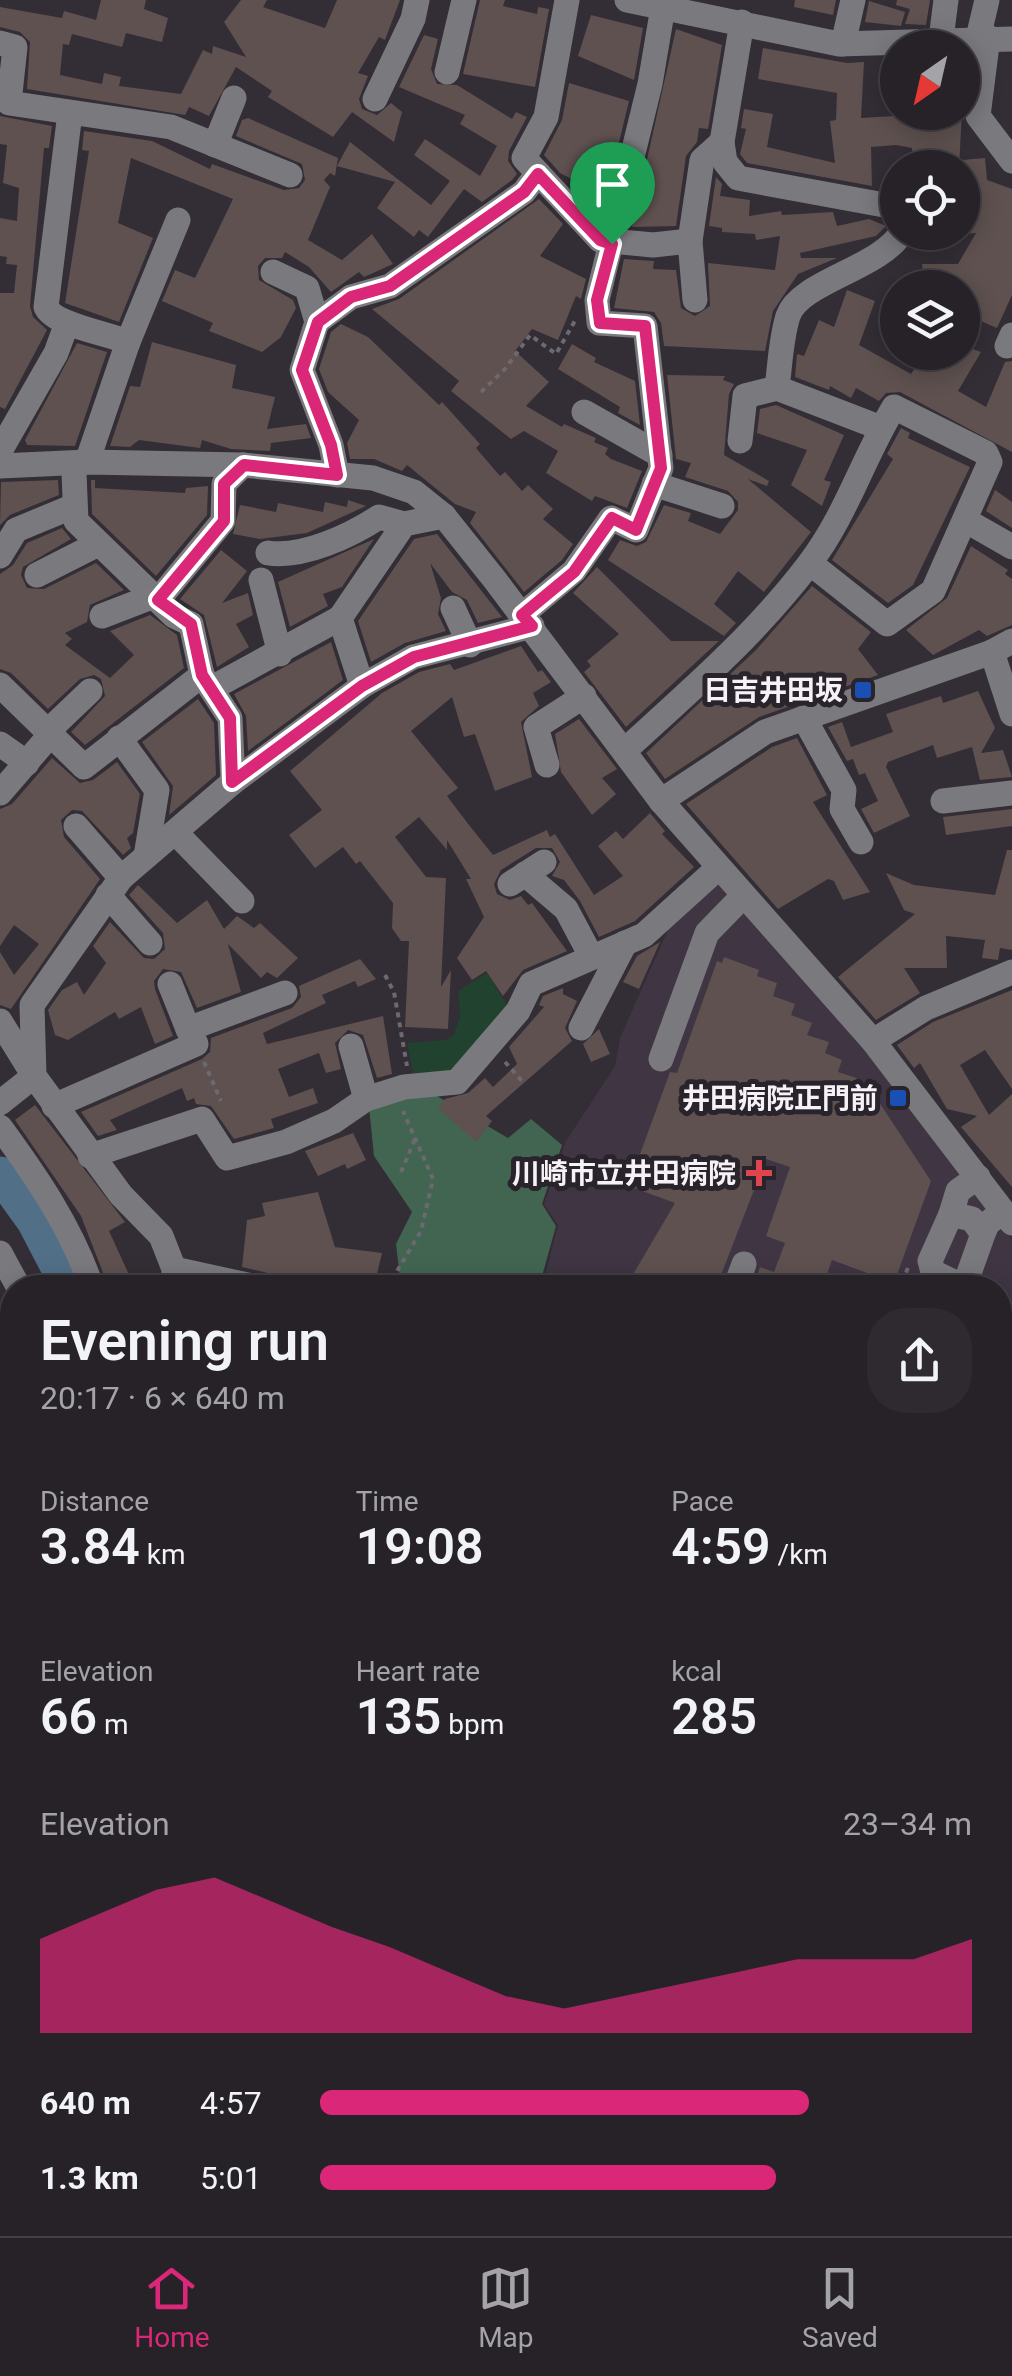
<!DOCTYPE html>
<meta charset="utf-8">
<style>
body{margin:0;font-family:Roboto,"Noto Sans JP",sans-serif;background:#2e2a30;color:#f1f3f6;height:100vh;display:flex;flex-direction:column;font-size:38px;white-space:nowrap}
*{box-sizing:border-box;margin:0}
p{font-size:32px;color:#a4a4a8}
.icon{flex:none;width:55px;height:55px;fill:none;stroke:currentColor;stroke-width:2;stroke-linecap:round;stroke-linejoin:round}
.map{position:relative;flex:1;overflow:hidden}
.drawer{position:absolute;left:0px;top:1275px;width:1012px;height:962px;display:flex;flex-direction:column;background:#262228;border-radius:40px 40px 0 0;box-shadow:0 5px 25px #0003,0 0 0 2px #423f45}
.drawer>*{flex:none}
.needle{width:65px;rotate:214deg}
.tools{position:absolute;left:880px;top:30px;display:grid;gap:20px}
.tools a{display:grid;place-items:center;width:100px;height:100px;border-radius:50%;background:#262228;box-shadow:0 5px 25px #0003,0 0 0 2px #423f45;font-size:50px}
.pin{position:absolute;display:grid;place-items:center;width:85px;height:85px;color:#fff;margin:-102px -42px;border-radius:50% 50% 50% 0;rotate:-45deg;box-shadow:0 0 10px #0007}
.pin .icon{rotate:45deg}
.round{display:grid;place-items:center;flex:none;width:105px;height:105px;border-radius:40px;background:#2e2a30}
.summary{display:flex;align-items:center;justify-content:space-between;height:170px;padding:0 40px}
h1{font-size:55px;font-weight:600;line-height:75px}
.stats{display:grid;grid-template-columns:repeat(3,1fr);gap:15px;height:170px;padding:10px 40px}
.stats div{display:grid;align-content:center}
.stats b{font-size:50px;font-weight:600}
.stats small{font-size:28px;font-weight:400}
.stats p{font-size:28px}
.chart{height:280px;padding:20px 40px}
.chart p{display:flex;justify-content:space-between}
.chart svg{width:100%;height:180px;margin-top:10px;fill:#db2777;opacity:.7}
ul{padding:0 40px;list-style:none;font-size:32px}
li{display:grid;grid-template-columns:160px 120px 1fr;align-items:center;height:75px}
li i{height:25px;border-radius:12px;background:#db2777}
.tab-bar{display:flex;justify-content:space-around;align-items:center;height:140px;border-top:2px solid #423f45;background:#262228;font-size:28px;color:#a4a4a8}
.tab-bar a{display:grid;justify-items:center;gap:5px}
.tab-bar .current{color:#db2777}
.map>svg:first-child{display:block}
.built{fill:#3f3543}
.green{fill:#20422f}
.forest{fill:#426551}
.lines{fill:none;stroke-linecap:round;stroke-linejoin:round}
.river{stroke:#517088;stroke-width:35}
.building{fill:#5e5150}
.path{stroke:#6e6870;stroke-width:4;stroke-dasharray:5 5;stroke-linecap:butt}
.minor{stroke:#79797e;stroke-width:25}
.route-casing{stroke:#fff;stroke-width:20}
.route{stroke:#db2777;stroke-width:12}
.transit-dot{fill:#1a4fb4;stroke:#29232b;stroke-width:4}
.health-dot{fill:#e0444e;stroke:#29232b;stroke-width:4}
.labels{text-anchor:middle;stroke-width:10;stroke-linejoin:round;paint-order:stroke}
.poi-label{font-size:28px;font-weight:bold;fill:#f5f1f7;stroke:#29232b;text-anchor:end}
</style>
<div class="map">
<svg width="1012" height="2236" viewBox="0 0 1012 2236">
<rect width="100%" height="100%" fill="#332d35"/>
<polygon class="built" points="716,883 816,992 923,1120 1012,1240 1012,1436 1000,1433 1000,1288 542,1288 558,1225 544,1204 566,1141 615,1066 620,1038 675,914"/>
<g class="green">
<polygon points="487,973 510,1010 463,1068 414,1078 407,1043 446,1040 454,1035 460,1016 458,991"/>
<polygon points="12,1403 12,1822 0,1829 0,1414"/>
</g>
<polygon class="forest" points="425,1089 508,1138 531,1119 562,1145 542,1204 556,1226 539,1287 401,1287 396,1244 412,1212 374,1156 369,1107"/>
<g class="lines">
<g class="river">
<polyline points="0,1174 34,1221 69,1288"/>
<polyline points="58,2225 58,2236"/>
</g>
</g>
<g class="building">
<polygon points="101,0 146,0 144,9 168,18 162,42 126,33 122,47 72,34 69,45 63,44 60,75 102,84 104,73 121,77 119,86 181,94 203,50 212,54 213,46 246,57 224,22 241,0 267,0 263,7 325,28 337,0 400,0 385,40 379,37 358,73 368,76 359,99 362,109 377,115 391,103 402,112 394,142 352,112 333,137 268,97 272,91 236,67 209,116 189,107 185,115 27,89 30,42 20,32 0,27 0,7 62,18 64,11 96,20"/>
<polygon points="480,0 505,0 503,6 537,14 538,7 549,9 535,87 463,74"/>
<polygon points="795,0 836,0 833,15 794,7"/>
<polygon points="897,0 930,0 926,25 905,24 910,9 896,5"/>
<polygon points="869,1 905,12 901,26 865,22"/>
<polygon points="591,15 643,28 634,80 578,56"/>
<polygon points="676,29 722,45 708,129 699,128 697,142 686,156 676,226 632,227"/>
<polygon points="424,35 438,39 431,69 437,84 457,85 512,119 516,112 527,117 509,151 508,161 517,174 512,180 482,202 464,189 428,237 419,230 414,237 377,208 395,182 337,166 350,142 431,205 450,181 414,155 425,139 480,176 497,146 460,124 465,115 399,87"/>
<polygon points="763,48 847,63 864,62 861,118 962,112 959,168 912,168 912,148 896,145 871,147 872,186 747,163 740,154 746,129 741,128 744,109 773,114 767,147 835,163 830,121 836,120 837,93 758,79"/>
<polygon points="569,83 629,101 601,217 581,196 585,186 560,173 544,155 562,120"/>
<polygon points="0,116 52,126 49,148 44,148 30,306 33,317 47,330 5,409 0,407 0,293 14,293 17,265 6,264 7,257 0,256 0,218 17,221 19,188 3,183 7,145 0,144"/>
<polygon points="248,118 338,158 335,176 330,173 324,180 330,187 308,240 342,260 372,234 393,264 364,277 359,272 331,292 309,267 285,252 282,258 265,258 258,266 259,280 293,300 296,308 281,337 262,352 209,331 213,323 162,301 175,270 195,278 233,199 131,158 118,223 153,238 119,322 65,303 89,151 82,150 84,131 152,141 210,169 212,164 284,190 299,188 305,180 302,164 236,136 242,120"/>
<polygon points="985,158 987,180 1012,189 1012,295 997,328 962,313 962,288 950,288 952,282 924,281 922,264 958,264 976,233 962,234 962,198 972,196 971,186 962,186 962,160"/>
<polygon points="716,177 722,184 720,196 750,200 749,216 781,211 782,215 833,212 837,226 869,219 886,226 876,236 800,253 801,258 837,258 798,274 773,311 765,351 664,346 661,323 654,312 614,308 624,259 654,261 653,269 676,270 681,308 695,316 710,306 708,263 775,270 780,236 756,240 755,234 722,232 722,228 709,226"/>
<polygon points="539,199 563,224 540,256 586,279 581,299 576,296 558,340 532,329 515,351 549,382 526,406 562,427 564,424 596,438 594,442 608,448 605,454 611,459 642,471 627,508 595,496 592,501 546,473 558,451 524,431 511,439 451,391 459,381 372,309 399,299"/>
<polygon points="847,290 875,301 859,345 911,374 917,365 922,368 932,352 962,352 962,345 981,352 958,391 986,407 1005,362 1012,361 1012,452 900,392 886,393 879,401 856,388 851,398 830,386 829,390 795,377 797,354 804,356 819,320 834,327"/>
<polygon points="341,324 368,337 439,405 442,402 480,444 476,448 500,476 505,472 522,491 528,485 553,509 543,519 573,544 562,560 524,592 470,523 476,512 455,504 407,465 402,471 374,459 350,459 347,443 359,420 328,392 319,369 331,332"/>
<polygon points="152,342 236,365 232,388 275,397 267,429 306,424 311,438 271,443 270,451 231,449 202,440 200,448 139,440 130,447 110,446 130,386 140,387"/>
<polygon points="77,343 107,352 75,446 27,445 25,440"/>
<polygon points="572,344 596,358 594,362 635,381 640,425 618,413 620,407 558,369"/>
<polygon points="667,375 725,376 723,380 734,384 729,394 724,455 769,481 767,486 748,479 811,532 764,592 738,571 714,604 736,623 724,636 608,560 620,540 637,546 646,542 664,505 691,513 688,521 720,534 738,510 738,502 728,491 685,477 691,463 676,459"/>
<polygon points="776,405 844,435 824,480 831,482 822,506 791,485 807,450 757,433 760,409"/>
<polygon points="901,428 910,433 908,438 970,467 913,585 888,603 832,560 893,459 887,454"/>
<polygon points="58,480 59,495 10,515 0,525 1,482"/>
<polygon points="91,480 95,480 95,488 185,493 186,488 208,486 207,515 156,576 92,514"/>
<polygon points="995,490 1012,502 1012,528 986,511"/>
<polygon points="348,500 366,506 307,533 260,539 233,534 240,505 276,512 278,503 323,512 325,502 347,507"/>
<polygon points="62,528 71,539 23,567 21,575 27,588 44,589 96,563 124,590 90,605 87,622 65,633 72,639 65,645 110,678 134,655 110,631 150,615 177,635 184,668 85,745 71,732 105,696 101,679 94,675 80,679 48,709 11,673 0,669 0,574 13,565 27,543"/>
<polygon points="437,534 502,617 478,623 467,600 452,592 430,563 441,598 438,614 446,631 405,643 371,662 358,621 414,539"/>
<polygon points="374,539 342,587 323,594 328,606 290,627 278,582"/>
<polygon points="971,546 1008,570 1005,574 1012,579 1012,625 987,636 979,630 933,655 906,630 947,598"/>
<polygon points="221,550 247,571 222,603 248,593 253,615 236,624 249,647 217,667 204,615 180,599"/>
<polygon points="597,567 671,641 719,641 626,727 584,672 591,666 587,661 619,634 573,593"/>
<polygon points="812,586 871,632 858,649 878,675 759,717 665,779 646,753 756,650"/>
<polygon points="331,642 343,680 248,751 246,716 234,694"/>
<polygon points="521,646 538,672 542,670 551,682 533,693 539,706 521,722 532,777 495,791 475,734 464,737 452,697 411,731 458,788 447,796 469,825 493,855 547,830 550,837 555,834 594,895 623,876 598,846 616,831 623,839 650,813 665,831 662,834 694,867 635,921 599,937 580,901 564,880 552,876 560,862 552,848 536,848 501,870 494,884 497,894 510,900 521,896 528,905 532,903 567,951 523,970 503,996 486,971 472,980 457,958 484,917 466,879 471,879 447,840 447,850 419,817 395,837 426,877 446,878 441,987 451,970 448,1029 405,1027 409,941 401,941 392,928 393,903 360,861 356,864 343,847 315,868 289,835 322,810 290,771 382,693 419,672 450,664 454,670"/>
<polygon points="978,691 995,728 981,753 1003,750 1012,777 980,780 972,747 937,758 933,745 888,762 886,767 910,816 874,833 861,809 878,801 865,773 859,775 853,759 847,761 828,727 842,722 851,747 893,732 886,714 941,696 943,703"/>
<polygon points="198,699 214,723 216,775 169,815 173,786 142,742"/>
<polygon points="579,719 617,769 602,778 616,794 592,815 561,772 555,734"/>
<polygon points="797,738 827,795 813,802 870,892 843,900 834,881 828,879 778,909 686,804 772,747"/>
<polygon points="52,758 80,783 93,780 117,762 140,794 133,833 127,838 131,848 123,855 82,811 72,810 61,820 64,837 100,879 11,1009 0,1005 0,952 14,975 39,944 14,925 0,946 0,809 12,804"/>
<polygon points="1012,809 1012,826 946,835 943,817"/>
<polygon points="1007,850 1012,850 1012,950 1000,948 998,960 982,958 985,940 946,936 947,968 904,968 920,993 876,1020 838,977 915,914 904,910 886,873 914,885 995,895"/>
<polygon points="138,885 177,923 207,900 224,929 237,916 254,928 260,923 298,958 277,978 267,972 261,978 228,944 241,992 197,1008 181,972 163,969 154,981 155,989 173,1036 155,1044 141,1007 119,1019 115,1012 68,1040 55,1035 48,1010 62,990 77,982 84,995 106,963 93,946 110,922 144,958 154,959 165,949 163,933 129,895"/>
<polygon points="660,942 639,989 623,982 637,956"/>
<polygon points="724,957 759,970 757,976 777,983 773,996 795,1004 791,1015 812,1023 807,1035 829,1042 825,1053 842,1060 838,1072 857,1078 852,1090 877,1099 931,1181 894,1283 832,1260 822,1288 753,1288 760,1267 774,1272 785,1243 766,1236 790,1167 766,1159 716,1288 625,1288 675,1203 634,1188 638,1178 632,1176 670,1072 677,1073 717,961 722,963"/>
<polygon points="360,959 376,979 358,987 355,981 322,995 326,1003 263,1033 267,1044 383,1016 392,1074 377,1078 363,1035 348,1030 335,1043 341,1069 326,1073 319,1053 278,1069 289,1097 313,1088 318,1103 271,1119 274,1128 234,1139 211,1106 196,1104 194,1098 187,1101 182,1088 110,1120 117,1130 98,1136 81,1112 202,1059 210,1052 211,1038 292,1008 301,997 299,986"/>
<polygon points="563,988 563,994 577,1001 565,1028 572,1041 486,1116 492,1121 476,1142 438,1108 445,1099 468,1093 485,1078 493,1087 517,1064 509,1047 544,1007 539,1005 543,996"/>
<polygon points="1012,990 1012,1089 985,1050 960,1065 989,1115 1012,1094 1012,1187 961,1127 977,1116 947,1109 920,1063 914,1068 897,1045 933,1022"/>
<polygon points="599,1029 610,1054 591,1062 583,1044"/>
<polygon points="35,1105 125,1222 109,1231 131,1279 113,1287 107,1283 81,1216 15,1120"/>
<polygon points="353,1133 366,1160 347,1169 345,1164 318,1176 305,1151"/>
<polygon points="318,1192 335,1247 382,1253 374,1286 298,1280 242,1267 247,1220 265,1216 262,1203"/>
</g>
<g class="lines">
<g class="path">
<polyline points="481,392 505,369 530,335 556,354 576,319"/>
<polyline points="385,975 394,992 407,1066"/>
<polyline points="204,1062 221,1101"/>
<polyline points="505,1062 522,1081"/>
<polyline points="401,1172 415,1139"/>
<polyline points="908,1268 902,1282 917,1288"/>
<polyline points="387,1288 421,1231 433,1179 403,1111"/>
<polyline points="1000,1339 1012,1350"/>
<polyline points="1000,1403 1012,1404"/>
<polyline points="1000,1499 1012,1492"/>
<polyline points="0,1646 12,1651"/>
<polyline points="0,1966 12,1959"/>
</g>
<g class="minor">
<polyline points="567,0 546,117 524,158 600,240 653,245 690,241"/>
<polyline points="627,0 839,44 1012,39"/>
<polyline points="742,22 722,142 725,162 738,178 895,207 898,216"/>
<polyline points="988,37 978,116 1012,161"/>
<polyline points="978,38 987,0"/>
<polyline points="941,39 946,0"/>
<polyline points="0,43 15,47 9,103 171,127 290,175"/>
<polyline points="843,44 853,0"/>
<polyline points="447,72 464,0"/>
<polyline points="375,99 413,19 417,0"/>
<path d="M70,113L46,307C54,325 107,333 128,342"/>
<polyline points="215,145 234,98"/>
<polyline points="273,272 307,288 317,322 302,370 331,445 337,475"/>
<polyline points="695,300 690,241 702,160 722,142"/>
<polyline points="317,322 351,297 390,286 524,192 538,173"/>
<polyline points="1007,346 1012,335"/>
<path d="M777,388C780,365 781,338 788,316C800,281 880,269 902,232"/>
<polyline points="584,412 660,455"/>
<polyline points="740,441 745,396 777,388 881,428"/>
<polyline points="0,451 56,353 67,323"/>
<polyline points="87,462 128,342 178,220"/>
<polyline points="0,466 87,462 243,465 373,478 414,492 444,516 495,580 661,801 873,1041 1012,1223"/>
<polyline points="74,473 76,521 174,616 191,624 202,675"/>
<polyline points="654,484 722,506"/>
<polyline points="965,520 1012,547"/>
<path d="M268,553C303,558 350,536 379,517L404,524"/>
<polyline points="0,556 16,530 74,506"/>
<polyline points="37,575 96,545"/>
<polyline points="261,580 280,654"/>
<polyline points="158,600 223,521 224,484 243,465"/>
<polyline points="453,608 470,645"/>
<polyline points="522,615 574,571 611,518 636,530 661,468 645,326 599,323 597,300 650,84 663,7"/>
<polyline points="102,616 154,596"/>
<polyline points="992,652 1012,714"/>
<polyline points="0,685 84,767 202,675 230,718 233,782"/>
<polyline points="362,686 340,618 404,524 444,516"/>
<polyline points="212,688 340,618"/>
<polyline points="804,718 844,790 842,809 861,842"/>
<polyline points="48,731 90,691"/>
<polyline points="119,738 157,790 146,856"/>
<polyline points="0,744 27,763"/>
<path d="M624,751C689,692 756,634 809,564C846,516 863,458 894,407L986,453L990,462L933,591L887,624L810,563"/>
<polyline points="547,765 536,727 584,696"/>
<polyline points="0,793 51,734"/>
<polyline points="661,801 765,732 992,652 1012,641"/>
<polyline points="943,801 1012,793"/>
<polyline points="76,826 121,878"/>
<polyline points="175,832 242,901"/>
<polyline points="525,874 566,909 591,956"/>
<polyline points="510,884 544,862"/>
<polyline points="108,895 150,943"/>
<polyline points="170,984 188,1029"/>
<polyline points="0,1021 34,1076 0,1103"/>
<polyline points="581,1028 625,943"/>
<polyline points="873,1041 926,1008 1012,972"/>
<polyline points="351,1046 366,1099"/>
<polyline points="661,1059 707,933 743,896"/>
<polyline points="54,1106 196,1044 188,1029 285,993"/>
<path d="M0,1127C38,1179 71,1227 92,1288"/>
<polyline points="90,1156 202,1119 227,1158 286,1142 334,1121 366,1099 404,1087 457,1082 518,1011 531,984 644,935 718,868"/>
<polyline points="951,1214 958,1191 978,1177"/>
<polyline points="983,1234 972,1219 951,1214 930,1261 933,1272 964,1287 983,1234 987,1224 1003,1211"/>
<polyline points="0,1253 19,1288"/>
<polyline points="174,1269 261,1288"/>
<polyline points="173,1288 174,1269 161,1236 121,1195 34,1076 32,1005 121,878 233,782 362,686 413,657 532,626"/>
<polyline points="735,1288 744,1264"/>
<polyline points="0,1404 12,1393"/>
<polyline points="1000,1576 1012,1567"/>
<polyline points="1000,1619 1012,1631"/>
<polyline points="1012,1660 1008,1666 1012,1676"/>
<polyline points="1000,1747 1012,1739"/>
<polyline points="1000,1784 1012,1780"/>
<polyline points="0,1835 12,1828"/>
<polyline points="1000,1875 1012,1861"/>
<polyline points="1000,1927 1012,1947"/>
<polyline points="1000,1971 1012,1964"/>
<polyline points="4,1992 12,1987"/>
<polyline points="1000,2059 1012,2065"/>
<polyline points="0,2143 12,2136"/>
<polyline points="1000,2155 1012,2162"/>
<polyline points="21,2225 22,2236"/>
<polyline points="522,2225 529,2236"/>
<polyline points="665,2225 682,2236"/>
<polyline points="696,2225 709,2236"/>
<polyline points="818,2225 827,2236"/>
<polyline points="950,2225 971,2236"/>
<polyline points="93,2236 94,2225"/>
<polyline points="168,2236 184,2225"/>
<polyline points="355,2236 363,2225"/>
<polyline points="453,2236 463,2225"/>
<polyline points="1003,2236 1012,2217"/>
</g>
</g>
<g class="lines">
<g class="route-casing">
<polygon id="route" points="538,174 600,240 612,244 597,300 600,323 645,326 661,468 636,530 612,518 574,572 522,615 532,626 414,657 362,686 232,782 230,718 202,675 191,624 158,600 224,521 224,484 244,465 337,475 331,445 302,370 318,322 351,297 390,286 524,192"/>
</g>
<use href="#route" class="route"/>
</g>
<g class="transit-dot">
<rect x="853" y="680" width="20" height="20" rx="5"/>
<rect x="888" y="1088" width="20" height="20" rx="5"/>
</g>
<path class="health-dot" d="M754 1158h10v10h10v10h-10v10h-10v-10h-10v-10h10z"/>
<g class="labels">
<g class="poi-label">
<text x="843" y="700">日吉井田坂</text>
<text x="878" y="1108">井田病院正門前</text>
<text x="736" y="1183">川崎市立井田病院</text>
</g>
</g>
</svg>
<div class="tools">
<a><svg class="needle" viewBox="-14 -14 28 28"><path d="M0-13l5 13h-10z" fill="#e53935"/><path d="M0 13l5-13h-10z" fill="#a4a4a8"/></svg></a>
<a><svg class="icon" aria-label="locate" viewBox="0 0 24 24"><circle cx="12" cy="12" r="6"/><path d="M12 2v4M12 18v4M2 12h4M18 12h4"/></svg></a>
<a><svg class="icon" aria-label="layers" viewBox="0 0 24 24"><path d="M12 4l9 5-9 5-9-5zM3 14l9 5 9-5"/></svg></a>
</div>
<div class="pin" style="left:612px;top:244px;background:#1e9e55"><svg class="icon" aria-label="arrive" viewBox="0 0 24 24"><path d="M6 21V4h12l-3 4 3 4H6"/></svg></div>
<section class="drawer">
<div class="summary"><div><h1>Evening run</h1><p>20:17 · 6 × 640 m</p></div><a class="round"><svg class="icon" aria-label="share" viewBox="0 0 24 24"><path d="M12 15V3M7 8l5-5 5 5M5 13v7h14v-7"/></svg></a></div>
<div class="stats">
<div><p>Distance</p><b>3.84<small> km</small></b></div>
<div><p>Time</p><b>19:08</b></div>
<div><p>Pace</p><b>4:59<small> /km</small></b></div>
</div>
<div class="stats">
<div><p>Elevation</p><b>66<small> m</small></b></div>
<div><p>Heart rate</p><b>135<small> bpm</small></b></div>
<div><p>kcal</p><b>285</b></div>
</div>
<div class="chart"><p><span>Elevation</span>23–34 m</p>
<svg viewBox="0 0 160 44" preserveAspectRatio="none"><path d="M0 44V21L10 15L20 9L30 6L40 12L50 18L60 23L70 29L80 35L90 38L100 35L110 32L120 29L130 26L140 26L150 26L160 21V44z"/></svg>
</div>
<ul>
<li><b>640 m</b>4:57<i style="width:75%"></i></li>
<li><b>1.3 km</b>5:01<i style="width:70%"></i></li>
</ul>
</section>
</div>
<nav class="tab-bar">
<a class="current"><svg class="icon" aria-label="home" viewBox="0 0 24 24"><path d="M3 11l9-7 9 7M6 9v11h12V9"/></svg>Home</a>
<a><svg class="icon" aria-label="map" viewBox="0 0 24 24"><path d="M3 6l6-2 6 2 6-2v14l-6 2-6-2-6 2zM9 4v14M15 6v14"/></svg>Map</a>
<a><svg class="icon" aria-label="saved" viewBox="0 0 24 24"><path d="M7 4h10v16l-5-4-5 4z"/></svg>Saved</a>
</nav>
